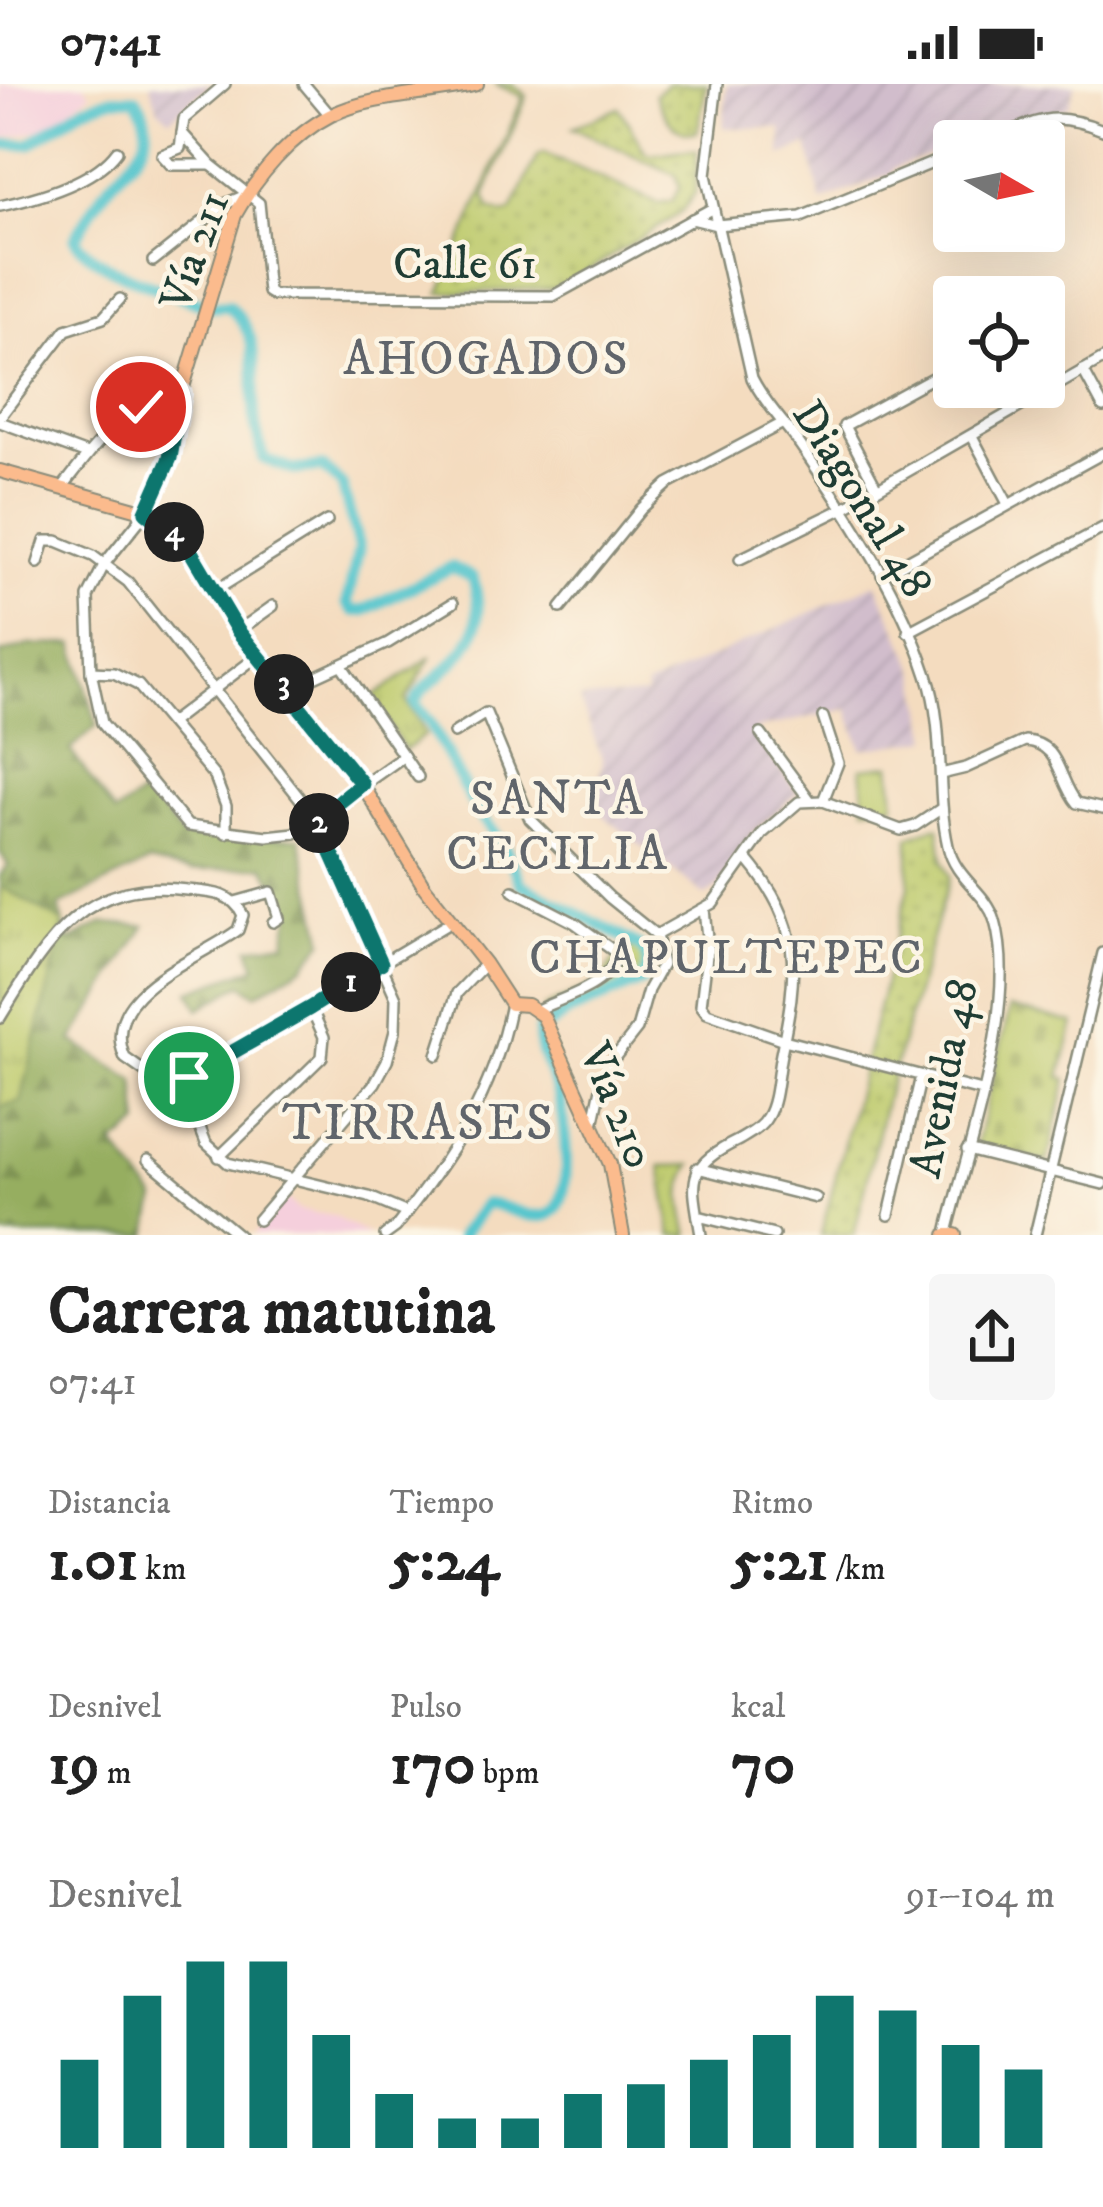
<!DOCTYPE html>
<html lang="es">
<meta charset="utf-8">
<style>
body{margin:0;font-family:"IM FELL DW Pica",serif;background:#f6f6f6;color:#222;height:100vh;display:flex;flex-direction:column;font-size:45px;white-space:nowrap}
*{box-sizing:border-box;margin:0}
p{font-size:39px;color:#767676}
.icon{flex:none;width:66px;height:66px;fill:none;stroke:currentColor;stroke-width:2;stroke-linecap:round;stroke-linejoin:round}
.map{position:relative;height:1151px;overflow:hidden}
.drawer{display:flex;flex-direction:column;background:#fff;flex:1}
.drawer>*{flex:none}
.needle{width:78px;rotate:99deg}
.fabs{position:absolute;left:933px;top:36px;display:grid;gap:24px}
.fabs a{display:grid;place-items:center;width:132px;height:132px;border-radius:12px;background:#fff;box-shadow:0 12px 48px #0002;font-size:60px}
.pin{position:absolute;display:grid;place-items:center;width:102px;height:102px;color:#fff;margin:-51px;border:6px solid #fff;border-radius:50%;box-shadow:0 3px 12px #0007}
.km{position:absolute;width:60px;height:60px;margin:-30px;border-radius:50%;background:#222;color:#fff;font-size:33px;line-height:60px;text-align:center}
.round{display:grid;place-items:center;flex:none;width:126px;height:126px;border-radius:12px;background:#f6f6f6}
.head{display:flex;align-items:center;justify-content:space-between;height:204px;padding:0 48px}
h1{font-size:66px;font-weight:700;line-height:90px}
.stats{display:grid;grid-template-columns:repeat(3,1fr);gap:18px;height:204px;padding:12px 48px}
.stats div{display:grid;align-content:center}
.stats b{font-size:60px;font-weight:700}
.stats small{font-size:33px;font-weight:400}
.stats p{font-size:33px}
.chart{height:336px;padding:24px 48px}
.chart p{display:flex;justify-content:space-between}
.chart svg{width:100%;height:216px;margin-top:12px;stroke:#0f766e;stroke-width:6}
.status{display:flex;justify-content:space-between;align-items:center;height:84px;padding:0 60px;background:#fff;direction:ltr}
.status svg{height:33px;fill:currentColor}
.map>svg:first-child{display:block}
.built{fill:#f5cfdc}
.industrial{fill:url(#industrial-furrows)}
.grass{fill:url(#grass-dots);stroke:#6e8450;stroke-width:3}
.forest{fill:url(#forest-firs);stroke:#5a764a;stroke-width:3}
.cemetery{fill:url(#cemetery-stones);stroke:#6e8450;stroke-width:3}
.park{fill:url(#park-tufts);stroke:#6e8450;stroke-width:3}
.pitch{fill:#bdca6c;stroke:#6e8450;stroke-width:3}
.lines{fill:none;stroke-linecap:round;stroke-linejoin:round}
.river{stroke:#58c6cd;stroke-width:12}
.minor-casing{stroke:#8a8c7a;stroke-width:14}
.major-casing{stroke:#8a8c7a;stroke-width:16}
.minor{stroke:#fff;stroke-width:9}
.major{stroke:#fbbb8d;stroke-width:12}
.route-casing{stroke:#fff;stroke-width:24}
.route{stroke:#0f766e;stroke-width:15}
.labels{text-anchor:middle;stroke-width:9;stroke-linejoin:round;paint-order:stroke}
.street-label{font-size:45px;fill:#1f3d34;stroke:#fcf5e5}
.neighbourhood-label{font-size:48px;letter-spacing:3px;fill:#60656b;stroke:#fcf5e5}
.quarter-label{font-size:51px;letter-spacing:3px;fill:#60656b;stroke:#fcf5e5}
</style>
<div class="status"><b>07:41</b><svg viewBox="0 0 49 12"><path d="M0 12V9h3v3zM5 12V6h3v6zM10 12V3h3v9zM15 12V0h3v12zM26 1h20v11H26zM47 4h2v5h-2z"/></svg></div>
<div class="map">
<svg width="1103" height="1151" viewBox="0 0 1103 1151">
<defs>
<pattern id="industrial-furrows" width="10" height="10" patternUnits="userSpaceOnUse" patternTransform="scale(3)"><rect width="10" height="10" fill="#d1bdcc"/><path d="M-1 1l2-2M0 10L10 0M9 11l2-2" fill="none" stroke="#b3a3b0"/></pattern>
<pattern id="grass-dots" width="8" height="8" patternUnits="userSpaceOnUse" patternTransform="scale(3)"><rect width="8" height="8" fill="#bdca6c"/><path d="M2 2h.1M6 6h.1" fill="none" stroke="#a2ae5e" stroke-width="1.8" stroke-linecap="round"/></pattern>
<pattern id="forest-firs" width="22" height="20" patternUnits="userSpaceOnUse" patternTransform="scale(3)"><rect width="22" height="20" fill="#96ae60"/><path d="M5 1l3.5 6h-7zM16 11l3.5 6h-7z" fill="#7a8f50"/></pattern>
<pattern id="cemetery-stones" width="16" height="16" patternUnits="userSpaceOnUse" patternTransform="scale(3)"><rect width="16" height="16" fill="#bdca6c"/><path d="M2 7V4a2 2 0 0 1 4 0v3zM10 15v-3a2 2 0 0 1 4 0v3z" fill="#a2ae5e"/></pattern>
<pattern id="park-tufts" width="24" height="20" patternUnits="userSpaceOnUse" patternTransform="scale(3)"><rect width="24" height="20" fill="#bdca6c"/><path d="M3 7l-1-3M5 7V3M7 7l1-3M15 17l-1-3M17 17v-4M19 17l1-3" fill="none" stroke="#a2ae5e"/></pattern>
</defs>
<rect width="100%" height="100%" fill="#fcf5e5"/>
<filter id="ink" filterUnits="userSpaceOnUse"><feTurbulence type="fractalNoise" baseFrequency=".00833" numOctaves="2"/><feDisplacementMap in="SourceGraphic" scale="24" xChannelSelector="R" yChannelSelector="G"/><feConvolveMatrix kernelMatrix="1 2 1 2 8 2 1 2 1" color-interpolation-filters="sRGB"/></filter>
<filter id="wash" filterUnits="userSpaceOnUse"><feTurbulence type="fractalNoise" baseFrequency=".004" numOctaves="4" result="noise"/><feDisplacementMap in="SourceGraphic" scale="48" xChannelSelector="R" yChannelSelector="G"/><feGaussianBlur stdDeviation="2.7" result="paint"/><feColorMatrix in="noise" values="0 0 0 0 0 0 0 0 0 0 0 0 0 0 0 0 0 1.4 0 .05"/><feComposite in="paint" operator="in"/></filter>
<g filter="url(#wash)">
<rect width="100%" height="100%" fill="#f4dcbf"/>
<g class="built">
<polygon points="0,0 84,0 91,9 45,45 6,54 0,52"/>
<polygon points="286,1113 298,1126 333,1132 369,1151 253,1151"/>
</g>
<g class="industrial">
<polygon points="150,0 210,0 170,35 158,25"/>
<polygon points="727,0 1076,0 1068,23 968,57 954,57 954,62 892,85 892,89 821,118 808,61 781,72 782,44 723,44"/>
<polygon points="876,499 917,587 930,655 862,665 848,625 756,645 763,662 798,709 751,750 717,804 705,812 591,722 603,677 579,615 647,611 646,603"/>
</g>
<g class="grass">
<path d="M495,0H513L527,12L485,112L490,124L504,130L512,127L537,72L543,69L658,119L672,117L680,103L676,91L573,43L619,24L646,69C664,73 678,63 697,67L695,109L682,128L560,204L440,209L523,13Z"/>
<path d="M668,0H707L697,48C673,53 663,29 655,10Z"/>
<polygon points="934,743 939,743 943,777 950,792 888,1006 854,1151 821,1151 909,802 909,753"/>
</g>
<polygon class="forest" points="74,560 97,641 70,666 115,730 147,707 181,752 300,754 324,857 303,882 256,910 242,900 199,925 190,907 256,883 249,864 285,858 291,828 264,782 192,787 149,778 59,822 68,857 104,839 145,842 72,957 135,997 140,1040 114,1061 156,1115 148,1151 0,1151 0,792 8,781 0,768 0,570 29,561"/>
<polygon class="cemetery" points="1010,924 1074,939 1060,993 1067,995 1047,1078 976,1061"/>
<g class="park">
<polygon points="432,572 406,616 426,650 405,666 372,614"/>
<polygon points="0,802 64,839 21,1017 0,1023"/>
<polygon points="637,864 646,877 639,897 549,933 544,924 600,898 619,868"/>
<path d="M692,1081C676,1105 683,1125 689,1151H672L661,1082Z"/>
</g>
<polygon class="pitch" points="891,681 895,720 865,723 861,684"/>
<g class="lines">
<g class="river">
<path d="M0,61L30,60L83,24L113,14H136C161,54 139,67 113,97C98,114 86,135 75,155C95,187 169,208 205,221"/>
<path d="M211,223L228,222C266,253 250,295 255,338C256,350 261,363 264,375L293,386L323,383L342,401L359,464L347,519L353,527H363L452,483L473,494C485,540 476,558 441,590C430,600 421,605 415,619L431,640L476,726L504,761L521,800L641,863C650,877 649,883 642,897L569,928L539,947C538,972 555,993 560,1018C565,1041 575,1122 548,1131C530,1137 504,1120 485,1120L461,1151"/>
</g>
</g>
</g>
<g filter="url(#ink)">
<g class="lines">
<g class="minor-casing">
<g id="minor">
<polyline points="304,0 330,31"/>
<path d="M717,0L706,91L752,294C766,322 788,342 805,368C852,436 901,512 927,591C946,647 935,705 948,762C955,795 986,807 995,837C1019,919 967,1065 947,1149"/>
<polyline points="182,49 211,81 259,119 268,208 273,211 553,212 713,124"/>
<path d="M988,57C1038,37 1050,25 1103,46"/>
<polyline points="209,81 171,81 162,71 180,64 184,35 225,0"/>
<path d="M0,122C38,114 94,98 117,67"/>
<polyline points="692,135 717,141 801,133 954,70"/>
<polyline points="153,177 225,120 246,111"/>
<polyline points="1083,286 1103,323"/>
<polyline points="0,333 66,246 103,234 120,215"/>
<polyline points="0,338 87,370"/>
<polyline points="972,352 1008,420"/>
<path d="M62,404C104,350 113,333 181,310"/>
<polyline points="877,404 844,342 954,282"/>
<polyline points="146,428 105,479 88,513 91,588 102,639 188,742 267,752 295,749 404,672"/>
<polyline points="740,475 842,425 1103,275"/>
<polyline points="38,479 45,457 57,457 93,472 128,498 317,736 396,914 395,947 387,977 375,999 258,1136"/>
<polyline points="882,491 1103,369"/>
<polyline points="213,508 327,437"/>
<polyline points="561,524 641,425 668,400 783,339"/>
<polyline points="238,547 273,522"/>
<polyline points="908,548 1103,444"/>
<polyline points="342,582 418,693"/>
<polyline points="91,588 114,589 138,601 215,693 226,722 226,749"/>
<polyline points="288,605 388,559 453,519"/>
<polyline points="170,639 259,571"/>
<polyline points="454,649 486,629 530,735 610,814 656,851"/>
<polyline points="761,650 809,715"/>
<path d="M941,690L966,684L1025,657C1061,659 1058,697 1077,719L1103,725"/>
<polyline points="823,717 838,679 823,633"/>
<path d="M513,807L575,839L618,870C610,902 564,913 537,926"/>
<polyline points="235,818 271,808 279,834 273,838"/>
<polyline points="704,825 708,863 701,921 707,929 784,956 981,1007"/>
<polyline points="656,851 713,819 763,749 799,718 823,717 901,746 915,742 942,724"/>
<path d="M0,934C48,855 84,793 187,806C210,808 232,808 243,831L238,846C198,876 97,908 125,974L152,993L181,995L206,1059L228,1079L369,1113L407,1129"/>
<polyline points="437,971 457,909 485,880"/>
<polyline points="181,995 202,987 451,838"/>
<polyline points="593,1041 603,995 615,973 637,945 648,906 662,881 656,851"/>
<polyline points="967,1066 1103,1100"/>
<polyline points="219,1073 322,973 324,953 311,924"/>
<polyline points="148,1076 238,1151"/>
<polyline points="697,1084 816,1114"/>
<polyline points="889,1131 921,992"/>
<polyline points="698,1132 774,1151"/>
<path d="M385,1151L396,1143C453,1069 492,1014 511,920"/>
<path d="M701,1151C692,1096 684,1083 739,1056C749,1050 761,1044 767,1033C777,1017 777,989 781,970C798,888 804,842 746,774"/>
<polyline points="1035,1151 1103,869"/>
</g>
</g>
<g class="major-casing">
<g id="major">
<polyline points="0,387 146,428 178,451 238,547 362,700 425,804 485,880 511,920 527,921 543,932 610,1080 623,1151"/>
<path d="M146,428L170,374L181,310L235,131C256,94 291,51 331,31C375,10 431,12 477,0"/>
<polyline points="946,1151 955,1151"/>
</g>
</g>
<use href="#minor" class="minor"/>
<use href="#major" class="major"/>
</g>
</g>
<g class="lines" filter="url(#ink)">
<g class="route-casing">
<polyline id="route" points="141,323 181,310 170,374 146,428 187,461 238,547 362,700 317,736 381,879 310,924 189,993"/>
</g>
<use href="#route" class="route"/>
</g>
<g class="labels">
<g class="street-label">
<text transform="translate(193 166) rotate(-70)" y="16">Vía 211</text>
<text x="465" y="194">Calle 61</text>
<text transform="translate(864 414) rotate(58)" y="16">Diagonal 48</text>
<text transform="translate(942 994) rotate(-79)" y="16">Avenida 48</text>
<text transform="translate(619 1021) rotate(68)" y="16">Vía 210</text>
</g>
<g class="neighbourhood-label">
<text x="487" y="290">AHOGADOS</text>
<text x="558" y="730">SANTA<tspan x="558" dy="55">CECILIA</tspan></text>
<text x="727" y="889">CHAPULTEPEC</text>
</g>
<g class="quarter-label">
<text x="419" y="1055">TIRRASES</text>
</g>
</g>
</svg>
<div class="fabs">
<a><svg class="needle" viewBox="-14 -14 28 28"><path d="M0-13l5 13h-10z" fill="#e53935"/><path d="M0 13l5-13h-10z" fill="#767676"/></svg></a>
<a><svg class="icon" aria-label="locate" viewBox="0 0 24 24"><circle cx="12" cy="12" r="6"/><path d="M12 2v4M12 18v4M2 12h4M18 12h4"/></svg></a>
</div>
<div class="pin" style="left:189px;top:993px;background:#1e9e55"><svg class="icon" aria-label="arrive" viewBox="0 0 24 24"><path d="M6 21V4h12l-3 4 3 4H6"/></svg></div>
<div class="pin" style="left:141px;top:323px;background:#d93025"><svg class="icon" aria-label="check" viewBox="0 0 24 24"><path d="M5 12l5 5 9-10"/></svg></div>
<b class="km" style="left:351px;top:898px">1</b>
<b class="km" style="left:319px;top:739px">2</b>
<b class="km" style="left:284px;top:600px">3</b>
<b class="km" style="left:174px;top:448px">4</b>
</div>
<section class="drawer">
<div class="head"><div><h1>Carrera matutina</h1><p>07:41</p></div><a class="round"><svg class="icon" aria-label="share" viewBox="0 0 24 24"><path d="M12 15V3M7 8l5-5 5 5M5 13v7h14v-7"/></svg></a></div>
<div class="stats">
<div><p>Distancia</p><b>1.01<small> km</small></b></div>
<div><p>Tiempo</p><b>5:24</b></div>
<div><p>Ritmo</p><b>5:21<small> /km</small></b></div>
</div>
<div class="stats">
<div><p>Desnivel</p><b>19<small> m</small></b></div>
<div><p>Pulso</p><b>170<small> bpm</small></b></div>
<div><p>kcal</p><b>70</b></div>
</div>
<div class="chart"><p><span>Desnivel</span>91–104 m</p>
<svg viewBox="0 0 160 44" preserveAspectRatio="none"><path d="M5 44V26M15 44V13M25 44V6M35 44V6M45 44V21M55 44V33M65 44V38M75 44V38M85 44V33M95 44V31M105 44V26M115 44V21M125 44V13M135 44V16M145 44V23M155 44V28"/></svg>
</div>
</section>
